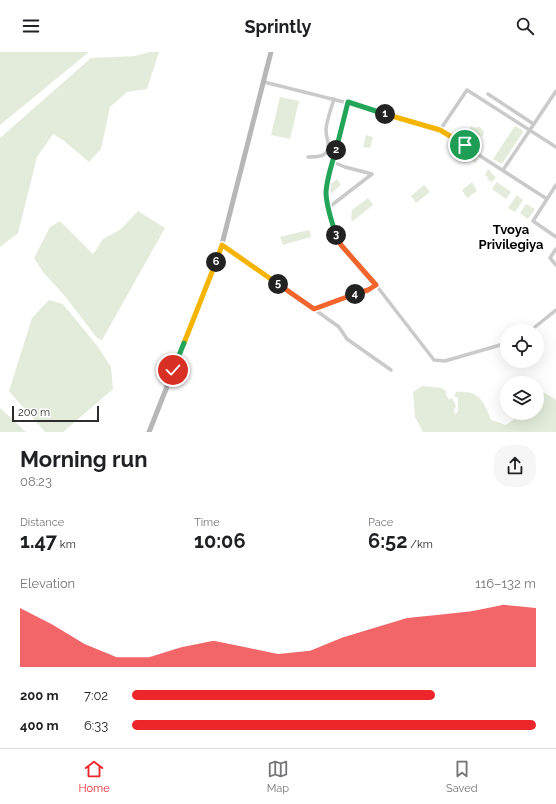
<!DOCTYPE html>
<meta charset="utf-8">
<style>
body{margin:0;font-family:Raleway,sans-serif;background:#f6f6f6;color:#202124;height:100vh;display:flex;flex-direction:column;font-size:15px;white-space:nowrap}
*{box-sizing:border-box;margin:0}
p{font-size:13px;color:#757577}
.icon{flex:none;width:22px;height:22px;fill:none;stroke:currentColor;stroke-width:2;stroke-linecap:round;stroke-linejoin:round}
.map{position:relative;height:380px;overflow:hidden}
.side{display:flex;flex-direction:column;background:#fff;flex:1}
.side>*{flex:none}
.tools{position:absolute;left:500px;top:272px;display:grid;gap:8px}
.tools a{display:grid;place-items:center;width:44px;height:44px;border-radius:50%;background:#fff;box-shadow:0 4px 16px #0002;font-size:20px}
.scale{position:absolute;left:12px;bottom:10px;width:87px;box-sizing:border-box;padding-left:4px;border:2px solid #2d2d2d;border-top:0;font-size:11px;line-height:14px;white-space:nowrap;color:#2d2d2d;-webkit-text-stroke:3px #fff;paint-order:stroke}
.pin{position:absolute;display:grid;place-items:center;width:34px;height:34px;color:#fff;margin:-17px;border:2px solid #fff;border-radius:50%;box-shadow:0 1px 4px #0007}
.km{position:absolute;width:20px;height:20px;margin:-10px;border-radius:50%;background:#222;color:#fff;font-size:11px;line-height:20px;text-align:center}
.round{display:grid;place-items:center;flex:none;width:42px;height:42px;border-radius:16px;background:#f6f6f6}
.overview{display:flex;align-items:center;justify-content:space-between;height:68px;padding:0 20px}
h1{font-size:22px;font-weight:700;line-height:30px}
.figures{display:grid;grid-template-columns:repeat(3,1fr);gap:6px;height:68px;padding:4px 20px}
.figures div{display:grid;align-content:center}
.figures b{font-size:20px;font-weight:700}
.figures small{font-size:11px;font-weight:400}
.figures p{font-size:11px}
.chart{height:112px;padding:8px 20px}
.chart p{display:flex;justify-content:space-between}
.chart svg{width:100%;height:72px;margin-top:4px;fill:#ed262c;opacity:.7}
ul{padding:0 20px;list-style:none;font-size:13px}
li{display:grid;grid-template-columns:64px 48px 1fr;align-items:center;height:30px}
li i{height:10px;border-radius:5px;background:#ed262c}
header{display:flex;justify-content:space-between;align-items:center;height:52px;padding:0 20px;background:#fff;font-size:18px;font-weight:700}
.dock{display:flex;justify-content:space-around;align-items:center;height:56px;border-top:1px solid #e0e0e0;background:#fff;font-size:11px;color:#757577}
.dock a{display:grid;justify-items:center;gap:2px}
.dock .on{color:#ed262c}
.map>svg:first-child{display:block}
.green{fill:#e3ecda}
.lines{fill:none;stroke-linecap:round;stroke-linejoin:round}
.street{stroke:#cacaca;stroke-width:3.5}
.secondary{stroke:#b7b7b7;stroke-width:5}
.split-1-casing{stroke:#fff;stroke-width:8}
.split-2-casing{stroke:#fff;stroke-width:8}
.split-3-casing{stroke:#fff;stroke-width:8}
.split-4-casing{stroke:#fff;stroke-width:8}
.split-5-casing{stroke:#fff;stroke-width:8}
.split-6-casing{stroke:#fff;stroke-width:8}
.split-7-casing{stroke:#fff;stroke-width:8}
.split-8-casing{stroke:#fff;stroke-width:8}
.split-1{stroke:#f5b400;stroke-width:5}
.split-2{stroke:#22a559;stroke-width:5}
.split-3{stroke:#22a559;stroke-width:5}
.split-4{stroke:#f0652b;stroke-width:5}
.split-5{stroke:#f0652b;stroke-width:5}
.split-6{stroke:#f5b400;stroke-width:5}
.split-7{stroke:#f5b400;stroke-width:5}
.split-8{stroke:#22a559;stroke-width:5}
.labels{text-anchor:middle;stroke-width:4;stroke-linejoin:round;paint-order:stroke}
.neighbourhood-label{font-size:13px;font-weight:bold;fill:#000;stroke:#fff}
</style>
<header><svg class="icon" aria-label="menu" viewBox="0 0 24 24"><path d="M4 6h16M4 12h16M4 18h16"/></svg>Sprintly<svg class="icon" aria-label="search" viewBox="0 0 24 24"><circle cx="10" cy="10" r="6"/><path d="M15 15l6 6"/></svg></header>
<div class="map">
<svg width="556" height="380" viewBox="0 0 556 380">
<rect width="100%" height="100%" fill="#fff"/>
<g class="green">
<polygon points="0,0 89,0 0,73"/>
<polygon points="149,0 159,0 147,37 127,40 110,55 101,97 89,110 63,88 53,82 37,105 18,181 0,195 0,86 91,6 135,4"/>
<polygon points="280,45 299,49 290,87 271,83"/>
<polygon points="471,74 476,76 477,75 480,75 484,80 483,84 482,85 469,77"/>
<polygon points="515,74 522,78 523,80 502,112 493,107"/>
<polygon points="366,83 373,85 370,96 363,95"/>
<polygon points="469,99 479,106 475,111 466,103"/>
<polygon points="488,117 491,119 491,121 496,125 492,130 487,127 488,125 485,123"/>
<polygon points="337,127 341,133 332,141 327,135"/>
<polygon points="472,130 477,139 467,146 462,138"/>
<polygon points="497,130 511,140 506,147 492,137"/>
<polygon points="424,133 430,140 416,151 411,144"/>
<polygon points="517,143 523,148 515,160 508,156"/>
<polygon points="368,146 373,153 353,169 351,167 352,158"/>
<polygon points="526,152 535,157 528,167 520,161"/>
<polygon points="138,159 165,176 102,288 97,286 64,243 43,220 34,206 50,175 60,169 93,202 103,187 121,177"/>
<polygon points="309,178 311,185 283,193 280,185"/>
<polygon points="49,248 63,252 98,295 111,315 113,337 63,380 45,380 9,339 32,266"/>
<path d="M422,334L442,336L446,339V343L449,347L452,346L456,354L454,358L455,363L458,359V346L454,344L456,340C479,338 484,349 491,368L506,373L523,361H537V336L556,348V380H423L415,365L413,340Z"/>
<polygon points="0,356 26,380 0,380"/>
</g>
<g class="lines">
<g class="street">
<polyline points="264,30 348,51"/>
<polyline points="488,42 532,71 533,73"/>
<polyline points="440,78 467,38 556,95"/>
<path d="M308,105C319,105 330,105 328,90C327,86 326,81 326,77C327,67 331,57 334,47"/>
<polyline points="333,110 345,115 372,122"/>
<polyline points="503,118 556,39"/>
<polyline points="556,133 533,169 556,185"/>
<polyline points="328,156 372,122"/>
<polyline points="222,193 314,257 368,238 376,233"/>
<polyline points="556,197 550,206 556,213"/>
<polyline points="314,257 339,275 347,287 391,318"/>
<polyline points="530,279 556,258"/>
<polyline points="507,291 445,309 434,308 376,233 339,190 328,156 326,141 328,129 348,51 440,78 547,147"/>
</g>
<polyline class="secondary" points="149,380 197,259 221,196 271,0"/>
</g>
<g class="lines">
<g class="split-1-casing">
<polyline id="split-1" points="385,62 440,78 465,93"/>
</g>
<g class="split-2-casing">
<polyline id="split-2" points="336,98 348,50 385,62"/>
</g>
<g class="split-3-casing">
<path id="split-3" d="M336,98C332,111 327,126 326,140C326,154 332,170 336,183"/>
</g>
<g class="split-4-casing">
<polyline id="split-4" points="336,183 341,193 376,233 368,238 355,242"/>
</g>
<g class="split-5-casing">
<polyline id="split-5" points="278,232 314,257 355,242"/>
</g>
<g class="split-6-casing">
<polyline id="split-6" points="216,210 222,193 278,232"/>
</g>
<g class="split-7-casing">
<polyline id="split-7" points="184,291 216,210"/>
</g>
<g class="split-8-casing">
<polyline id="split-8" points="173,318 184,291"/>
</g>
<use href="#split-1" class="split-1"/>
<use href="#split-2" class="split-2"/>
<use href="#split-3" class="split-3"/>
<use href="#split-4" class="split-4"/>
<use href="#split-5" class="split-5"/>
<use href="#split-6" class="split-6"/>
<use href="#split-7" class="split-7"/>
<use href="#split-8" class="split-8"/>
</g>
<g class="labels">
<g class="neighbourhood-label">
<text x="511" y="182">Tvoya<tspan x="511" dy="15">Privilegiya</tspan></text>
</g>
</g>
</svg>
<div class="tools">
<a><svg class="icon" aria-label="locate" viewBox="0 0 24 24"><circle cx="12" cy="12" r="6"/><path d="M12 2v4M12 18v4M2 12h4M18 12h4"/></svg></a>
<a><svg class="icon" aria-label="layers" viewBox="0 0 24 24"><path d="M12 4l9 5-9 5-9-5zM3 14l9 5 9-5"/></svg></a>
</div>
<div class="scale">200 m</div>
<div class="pin" style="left:465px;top:93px;background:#1e9e55"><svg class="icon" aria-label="arrive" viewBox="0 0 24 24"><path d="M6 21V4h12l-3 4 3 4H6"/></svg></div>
<div class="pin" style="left:173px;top:318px;background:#d93025"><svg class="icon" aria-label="check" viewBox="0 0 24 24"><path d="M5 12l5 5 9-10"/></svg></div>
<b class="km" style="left:385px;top:62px">1</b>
<b class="km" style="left:336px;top:98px">2</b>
<b class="km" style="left:336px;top:183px">3</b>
<b class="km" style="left:355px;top:242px">4</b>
<b class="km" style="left:278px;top:232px">5</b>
<b class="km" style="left:216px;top:210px">6</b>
</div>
<section class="side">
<div class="overview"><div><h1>Morning run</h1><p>08:23</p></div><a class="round"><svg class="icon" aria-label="share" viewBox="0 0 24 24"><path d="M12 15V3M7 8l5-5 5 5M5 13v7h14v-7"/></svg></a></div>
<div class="figures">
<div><p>Distance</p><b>1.47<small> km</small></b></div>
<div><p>Time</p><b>10:06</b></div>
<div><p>Pace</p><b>6:52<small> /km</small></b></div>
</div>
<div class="chart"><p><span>Elevation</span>116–132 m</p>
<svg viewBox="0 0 160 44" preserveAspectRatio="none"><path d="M0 44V8L10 18L20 30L30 38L40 38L50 32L60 28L70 32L80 36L90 34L100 26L110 20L120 14L130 12L140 10L150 6L160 8V44z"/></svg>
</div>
<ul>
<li><b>200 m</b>7:02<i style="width:75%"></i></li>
<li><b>400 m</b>6:33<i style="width:100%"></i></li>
</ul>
</section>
<nav class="dock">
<a class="on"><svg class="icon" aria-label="home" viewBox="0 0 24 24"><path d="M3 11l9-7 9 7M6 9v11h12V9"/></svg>Home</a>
<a><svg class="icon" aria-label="map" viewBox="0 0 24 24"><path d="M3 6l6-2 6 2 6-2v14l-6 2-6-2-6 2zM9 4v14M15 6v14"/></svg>Map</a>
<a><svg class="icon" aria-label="saved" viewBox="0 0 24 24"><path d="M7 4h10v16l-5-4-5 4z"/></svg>Saved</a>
</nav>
